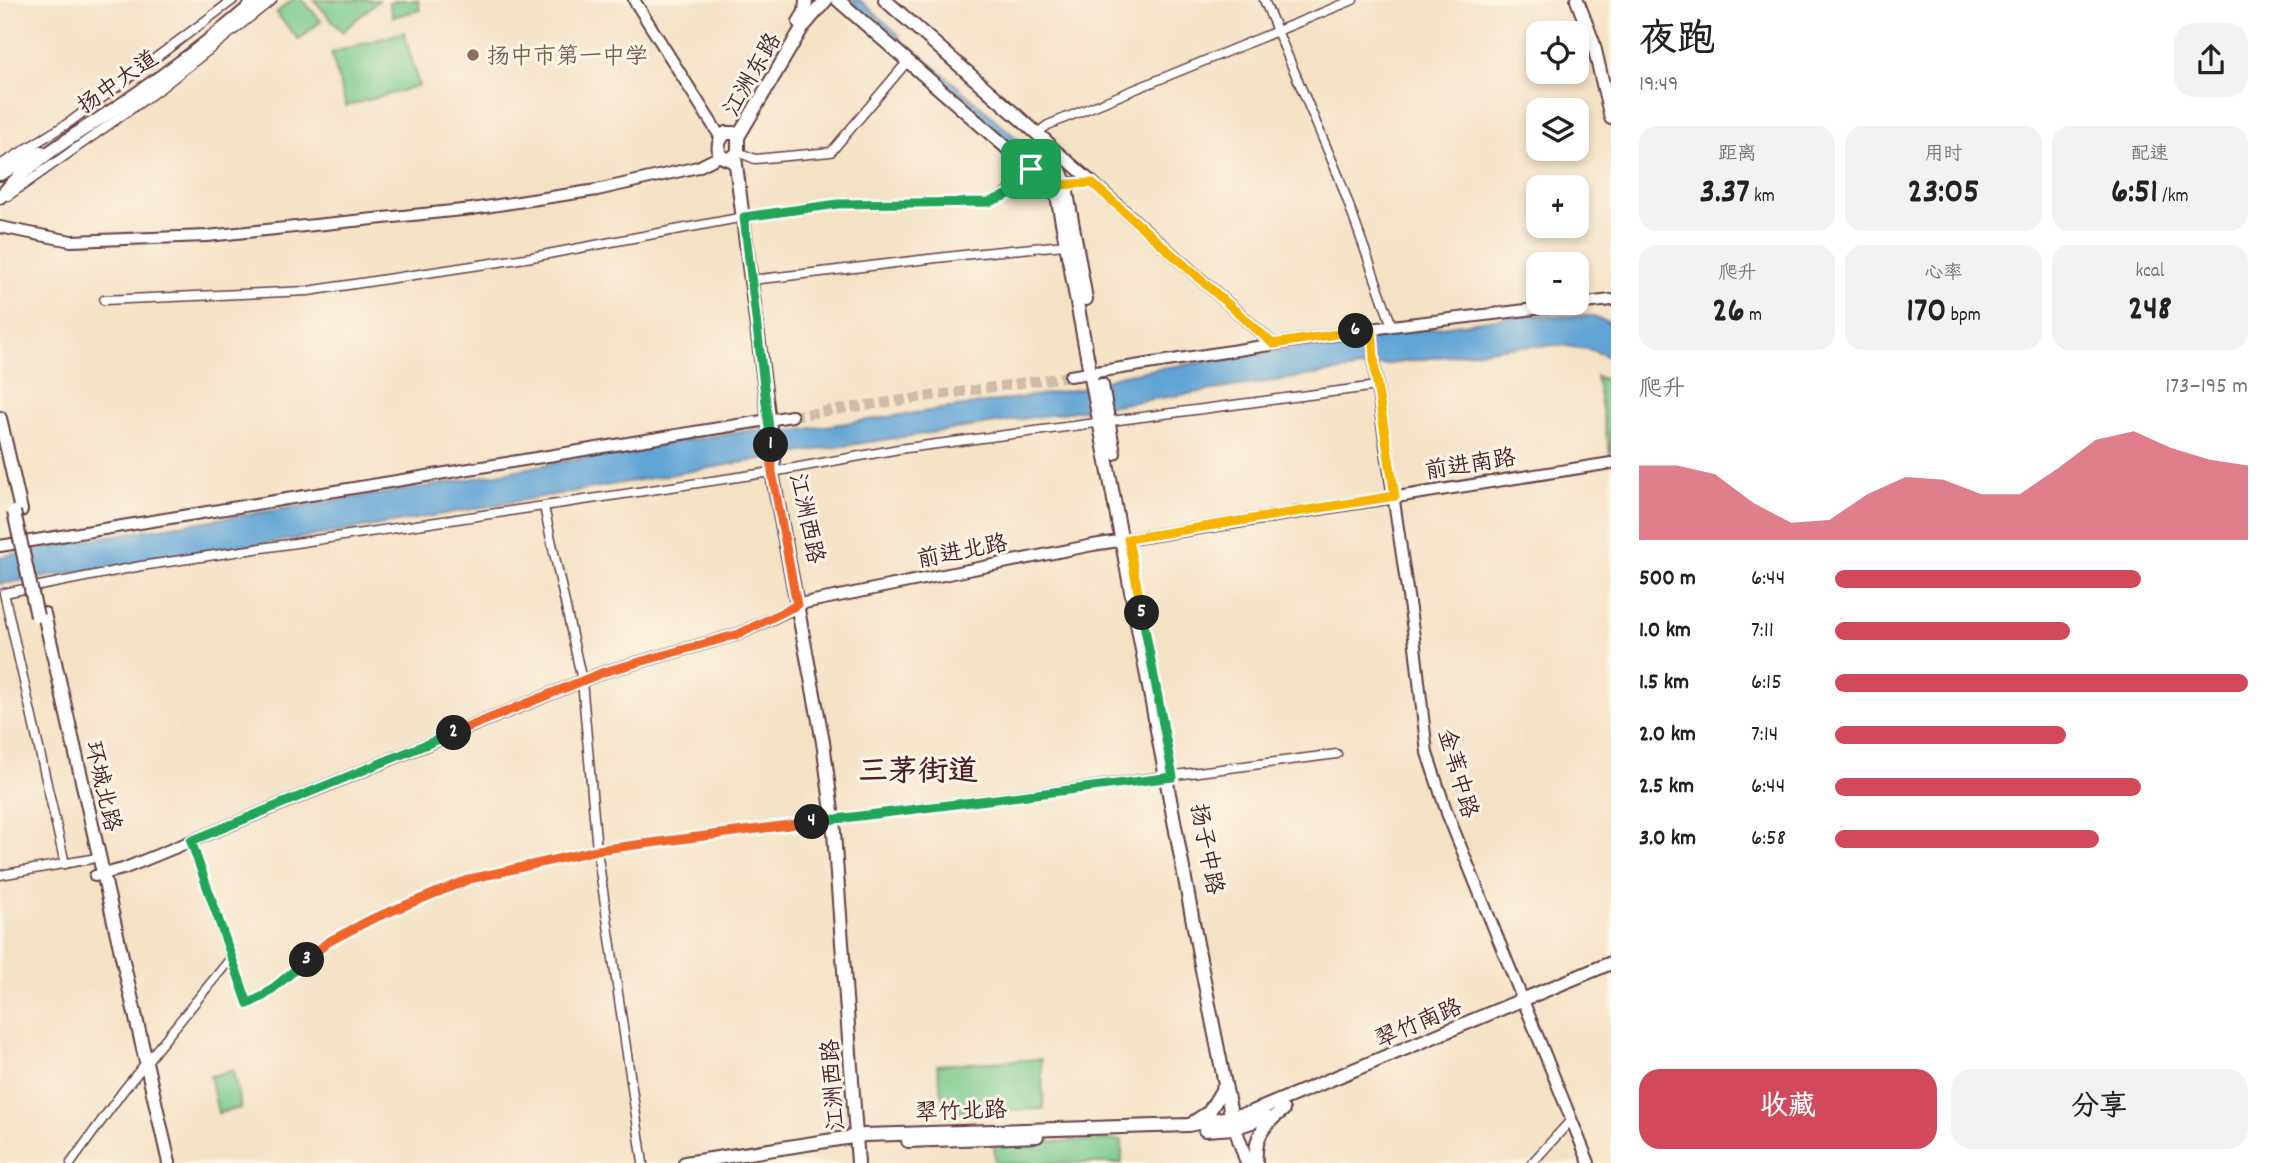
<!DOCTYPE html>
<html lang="zh">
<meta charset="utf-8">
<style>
body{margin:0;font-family:Dekko,"LXGW WenKai TC",sans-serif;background:#f2f2f2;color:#222;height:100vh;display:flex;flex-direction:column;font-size:26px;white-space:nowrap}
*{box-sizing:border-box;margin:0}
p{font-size:23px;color:#767676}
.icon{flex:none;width:38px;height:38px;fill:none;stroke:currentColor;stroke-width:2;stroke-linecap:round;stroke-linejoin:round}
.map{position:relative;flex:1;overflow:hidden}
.panel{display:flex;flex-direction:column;background:#fff;width:665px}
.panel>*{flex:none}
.buttons{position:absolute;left:1526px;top:21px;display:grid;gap:14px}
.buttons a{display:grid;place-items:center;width:63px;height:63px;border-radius:14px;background:#fff;box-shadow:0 4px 10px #0003;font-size:35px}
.pin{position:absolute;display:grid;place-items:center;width:60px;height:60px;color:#fff;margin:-30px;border-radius:14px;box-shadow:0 4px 10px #0006}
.km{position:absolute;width:35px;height:35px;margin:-18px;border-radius:50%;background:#222;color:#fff;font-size:19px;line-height:35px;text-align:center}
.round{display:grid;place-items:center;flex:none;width:74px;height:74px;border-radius:21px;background:#f2f2f2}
.headline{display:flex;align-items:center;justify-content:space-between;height:119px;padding:0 28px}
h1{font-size:38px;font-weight:700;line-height:52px}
.stats{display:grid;grid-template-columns:repeat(3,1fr);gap:10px;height:119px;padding:7px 28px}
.stats div{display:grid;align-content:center;border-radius:18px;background:#f2f2f2;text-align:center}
.stats b{font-size:35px;font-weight:700}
.stats small{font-size:19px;font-weight:400}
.stats p{font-size:19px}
.chart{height:196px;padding:14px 28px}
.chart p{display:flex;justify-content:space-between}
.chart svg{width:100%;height:126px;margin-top:7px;fill:#d1495b;opacity:.7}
.button{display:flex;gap:14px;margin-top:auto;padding:14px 28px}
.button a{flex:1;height:80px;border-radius:21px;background:#d1495b;color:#fff;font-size:28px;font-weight:700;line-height:80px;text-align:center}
.button a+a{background:#f2f2f2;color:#222}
ul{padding:0 28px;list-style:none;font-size:23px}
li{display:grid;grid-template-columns:112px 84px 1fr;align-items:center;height:52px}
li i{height:18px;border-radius:9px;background:#d1495b}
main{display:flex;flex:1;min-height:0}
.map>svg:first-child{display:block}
.green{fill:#79c98a;stroke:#62745a;stroke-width:2}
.water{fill:#61a4d5;stroke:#566280;stroke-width:2}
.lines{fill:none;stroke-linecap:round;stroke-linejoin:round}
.tertiary-tunnel{stroke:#d2bba6;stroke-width:10;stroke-dasharray:10 5;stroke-linecap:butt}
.minor-casing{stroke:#643c42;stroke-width:11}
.tertiary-casing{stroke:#643c42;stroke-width:14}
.secondary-casing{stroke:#643c42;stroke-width:16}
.primary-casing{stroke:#643c42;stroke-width:16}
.minor{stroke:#fff;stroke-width:8}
.tertiary{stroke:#fff;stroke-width:10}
.secondary{stroke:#fff;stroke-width:12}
.primary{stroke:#fff;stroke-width:12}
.primary-bridge-casing{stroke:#643c42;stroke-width:16;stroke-linecap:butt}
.primary-bridge{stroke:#fff;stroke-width:12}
.split-1-casing{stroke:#fff;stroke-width:14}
.split-2-casing{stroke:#fff;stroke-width:14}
.split-3-casing{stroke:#fff;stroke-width:14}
.split-4-casing{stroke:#fff;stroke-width:14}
.split-5-casing{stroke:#fff;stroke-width:14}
.split-6-casing{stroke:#fff;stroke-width:14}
.split-7-casing{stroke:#fff;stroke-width:14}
.split-1{stroke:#22a559;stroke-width:9}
.split-2{stroke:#f0652b;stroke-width:9}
.split-3{stroke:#22a559;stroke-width:9}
.split-4{stroke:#f0652b;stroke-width:9}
.split-5{stroke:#22a559;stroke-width:9}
.split-6{stroke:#f5b400;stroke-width:9}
.split-7{stroke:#f5b400;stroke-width:9}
.education-dot{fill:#8d6e63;stroke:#fcf5e5;stroke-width:2.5}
.labels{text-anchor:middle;stroke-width:6;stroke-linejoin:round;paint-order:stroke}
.education-label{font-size:23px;fill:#785e54;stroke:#fcf5e5;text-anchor:start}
.street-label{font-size:23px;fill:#4a1f2b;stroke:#fcf5e5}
.district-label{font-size:30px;font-weight:bold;fill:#4a1f2b;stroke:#fcf5e5}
</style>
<main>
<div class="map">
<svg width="1611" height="1163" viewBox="0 0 1611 1163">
<rect width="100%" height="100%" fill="#fcf5e5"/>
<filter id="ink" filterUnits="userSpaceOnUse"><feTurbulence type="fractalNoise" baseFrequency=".0143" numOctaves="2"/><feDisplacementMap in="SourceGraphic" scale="14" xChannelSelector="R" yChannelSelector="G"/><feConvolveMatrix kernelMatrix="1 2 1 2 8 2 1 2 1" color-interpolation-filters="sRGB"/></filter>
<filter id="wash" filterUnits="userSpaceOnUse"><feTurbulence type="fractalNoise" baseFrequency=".00686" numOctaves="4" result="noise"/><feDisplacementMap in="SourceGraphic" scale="28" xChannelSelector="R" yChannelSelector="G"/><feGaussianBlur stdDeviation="1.57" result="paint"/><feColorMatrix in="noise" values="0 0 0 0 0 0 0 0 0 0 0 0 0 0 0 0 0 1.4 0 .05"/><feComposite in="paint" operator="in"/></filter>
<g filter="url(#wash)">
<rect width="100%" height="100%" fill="#f4e2c5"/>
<g class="green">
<polygon points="292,0 303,0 321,21 299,40 276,13"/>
<polygon points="314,0 379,0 342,32"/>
<polygon points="399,0 418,0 420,10 393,17 389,3"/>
<polygon points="404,32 419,86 346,106 331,53"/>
<polygon points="1596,376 1611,382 1611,454 1610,454"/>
<polygon points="1041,1059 1044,1109 945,1112 937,1065"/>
<polygon points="233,1071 241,1108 218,1113 210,1076"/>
<polygon points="1122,1140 1122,1163 995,1163 994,1143"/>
</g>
<g class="water">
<polygon points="854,0 860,0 898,34 902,42 910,45 1037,156 1030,160 851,4"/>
<polygon points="1523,315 1590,316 1611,323 1611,358 1592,350 1561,345 1509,347 1333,372 790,454 333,533 0,584 0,557 96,538 443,484 630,449 754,430 786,432 1080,389 1118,376 1155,369"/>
</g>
</g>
<g filter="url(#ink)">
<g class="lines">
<polyline class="tertiary-tunnel" points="792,416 1070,376"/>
<g class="minor-casing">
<g id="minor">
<polyline points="1264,0 1339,177 1392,326"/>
<polyline points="1037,133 1048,125 1353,0"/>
<polyline points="738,152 755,159 831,152 907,62"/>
<polyline points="0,165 70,122 233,0"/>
<polyline points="8,196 161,88 272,0"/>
<path d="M750,280C856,269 961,253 1067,245"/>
<path d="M104,300L308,291L532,257L744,217L838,204L989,202C1014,192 1040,169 1049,144"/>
<polyline points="544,507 582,681 597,850 643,1163"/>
<polyline points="65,864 4,593 141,566 772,472 899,449 1377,386"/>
<polyline points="0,875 91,859"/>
<polyline points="231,958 249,1004 265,995 328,942 372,919 470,879 597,850 1337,754"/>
<polyline points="71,1163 123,1091 231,958 191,841"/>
<polyline points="1532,1163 1571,1120"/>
</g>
</g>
<g class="tertiary-casing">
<g id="tertiary">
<polyline points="634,0 721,138"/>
<polyline points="1050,145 1092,182"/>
<polyline points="1058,184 1092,182 1273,344"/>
<polyline points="0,227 71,241 207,236 472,209 597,190 698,167 720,156"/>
<polyline points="1372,329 1375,372 1414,637 1427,753 1447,813 1589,1163"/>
<polyline points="1070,376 1392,326 1611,300"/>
<polyline points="0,546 792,416"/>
<polyline points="95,876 123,869 604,672 739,634 804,603 1093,545 1611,463"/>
</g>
</g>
<g class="secondary-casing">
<g id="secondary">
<polyline points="838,0 1031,169 1055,185 1202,970 1232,1119 1247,1163"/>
<polyline points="885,0 1049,144 1065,182 1086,299"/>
<polyline points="1577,0 1593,42 1611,118"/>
<polyline points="799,22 805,12 806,0"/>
<path d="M726,133H734L738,137V152L730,160L720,156C717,147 718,140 726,133Z"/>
<polyline points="738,137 802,28 826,0"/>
<polyline points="735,157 774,460 772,472 823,742 833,819 858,1163"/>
<polyline points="1102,385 1114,453"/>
<polyline points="1195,1121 1209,1112 1225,1085"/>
<polyline points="1205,1130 1234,1128 1266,1117"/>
<polyline points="908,1141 1037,1136"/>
<polyline points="685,1163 865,1135 1188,1125 1250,1113 1611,963"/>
<path d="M1256,1163C1254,1137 1263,1125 1283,1110"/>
</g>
</g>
<g class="primary-casing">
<g id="primary">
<polyline points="0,174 40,152"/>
<path d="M0,197C32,158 81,132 122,104C170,71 215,37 258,0"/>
<polyline points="0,418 21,510"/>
<polyline points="44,614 169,1163"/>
</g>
</g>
<use href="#minor" class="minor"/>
<use href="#tertiary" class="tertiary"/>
<use href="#secondary" class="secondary"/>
<use href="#primary" class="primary"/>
<g class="primary-bridge-casing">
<polyline id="primary-bridge" points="14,512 37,616"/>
</g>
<use href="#primary-bridge" class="primary-bridge"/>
</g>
</g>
<g class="lines" filter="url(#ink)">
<g class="split-1-casing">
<polyline id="split-1" points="771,445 744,217 838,204 989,202 1009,194 1031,169"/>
</g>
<g class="split-2-casing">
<polyline id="split-2" points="454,733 604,672 739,634 797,605 772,472 771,445"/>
</g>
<g class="split-3-casing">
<polyline id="split-3" points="307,960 265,995 248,1004 191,841 454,733"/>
</g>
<g class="split-4-casing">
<polyline id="split-4" points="307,960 328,942 372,919 470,879 597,850 812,822"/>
</g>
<g class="split-5-casing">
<polyline id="split-5" points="812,822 1173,777 1142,613"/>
</g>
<g class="split-6-casing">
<polyline id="split-6" points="1142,613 1128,539 1395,496 1375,372 1372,329 1356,331"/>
</g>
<g class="split-7-casing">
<polyline id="split-7" points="1031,169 1055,185 1092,183 1273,344 1356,331"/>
</g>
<use href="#split-1" class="split-1"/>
<use href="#split-2" class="split-2"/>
<use href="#split-3" class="split-3"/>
<use href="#split-4" class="split-4"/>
<use href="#split-5" class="split-5"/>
<use href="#split-6" class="split-6"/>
<use href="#split-7" class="split-7"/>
</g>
<circle class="education-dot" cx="473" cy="55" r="7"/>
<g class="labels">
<g class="education-label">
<text x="487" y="63">扬中市第一中学</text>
</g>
<g class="street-label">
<text transform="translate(751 74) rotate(-60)" y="8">江洲东路</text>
<text transform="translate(117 81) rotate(-35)" y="8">扬中大道</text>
<text transform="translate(1470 463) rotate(-9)" y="8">前进南路</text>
<text transform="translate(808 518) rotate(78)" y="8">江洲西路</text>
<text transform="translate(962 550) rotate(-11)" y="8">前进北路</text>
<text transform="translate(1459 773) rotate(74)" y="8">金苇中路</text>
<text transform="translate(104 786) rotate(77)" y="8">环城北路</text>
<text transform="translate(1208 849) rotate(79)" y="8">扬子中路</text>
<text transform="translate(1418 1022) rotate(-23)" y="8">翠竹南路</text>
<text transform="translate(832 1085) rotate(-94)" y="8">江洲西路</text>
<text transform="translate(961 1110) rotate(-2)" y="8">翠竹北路</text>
</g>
<g class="district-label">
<text x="918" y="780">三茅街道</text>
</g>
</g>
</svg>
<div class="buttons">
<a><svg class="icon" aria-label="locate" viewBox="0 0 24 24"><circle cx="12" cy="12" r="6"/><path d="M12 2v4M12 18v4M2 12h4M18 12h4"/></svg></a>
<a><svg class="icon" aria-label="layers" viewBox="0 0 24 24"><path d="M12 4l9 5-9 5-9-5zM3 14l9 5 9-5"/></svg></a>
<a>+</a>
<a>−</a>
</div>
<div class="pin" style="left:1031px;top:169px;background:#1e9e55"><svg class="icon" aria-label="arrive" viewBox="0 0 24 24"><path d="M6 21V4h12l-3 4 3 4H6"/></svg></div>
<b class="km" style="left:771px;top:445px">1</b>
<b class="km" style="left:454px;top:733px">2</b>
<b class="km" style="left:307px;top:960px">3</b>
<b class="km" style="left:812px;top:822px">4</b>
<b class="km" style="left:1142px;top:613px">5</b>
<b class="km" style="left:1356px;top:331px">6</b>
</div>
<section class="panel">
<div class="headline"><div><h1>夜跑</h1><p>19:49</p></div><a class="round"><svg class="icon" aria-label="share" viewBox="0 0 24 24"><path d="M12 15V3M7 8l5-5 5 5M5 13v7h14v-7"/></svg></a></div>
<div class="stats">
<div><p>距离</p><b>3.37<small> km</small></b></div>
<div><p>用时</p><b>23:05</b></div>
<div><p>配速</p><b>6:51<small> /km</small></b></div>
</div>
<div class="stats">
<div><p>爬升</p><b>26<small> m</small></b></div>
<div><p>心率</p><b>170<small> bpm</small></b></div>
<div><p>kcal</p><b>248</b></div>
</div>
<div class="chart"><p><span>爬升</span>173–195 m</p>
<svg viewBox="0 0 160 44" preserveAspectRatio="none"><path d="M0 44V18L10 18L20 21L30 31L40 38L50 37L60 28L70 22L80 23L90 28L100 28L110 19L120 9L130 6L140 12L150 16L160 18V44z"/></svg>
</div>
<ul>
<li><b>500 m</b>6:44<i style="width:74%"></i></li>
<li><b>1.0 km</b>7:11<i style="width:57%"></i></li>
<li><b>1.5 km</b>6:15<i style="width:100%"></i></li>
<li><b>2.0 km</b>7:14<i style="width:56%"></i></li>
<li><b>2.5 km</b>6:44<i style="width:74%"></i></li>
<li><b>3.0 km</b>6:58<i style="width:64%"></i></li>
</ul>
<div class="button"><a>收藏</a><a>分享</a></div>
</section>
</main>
